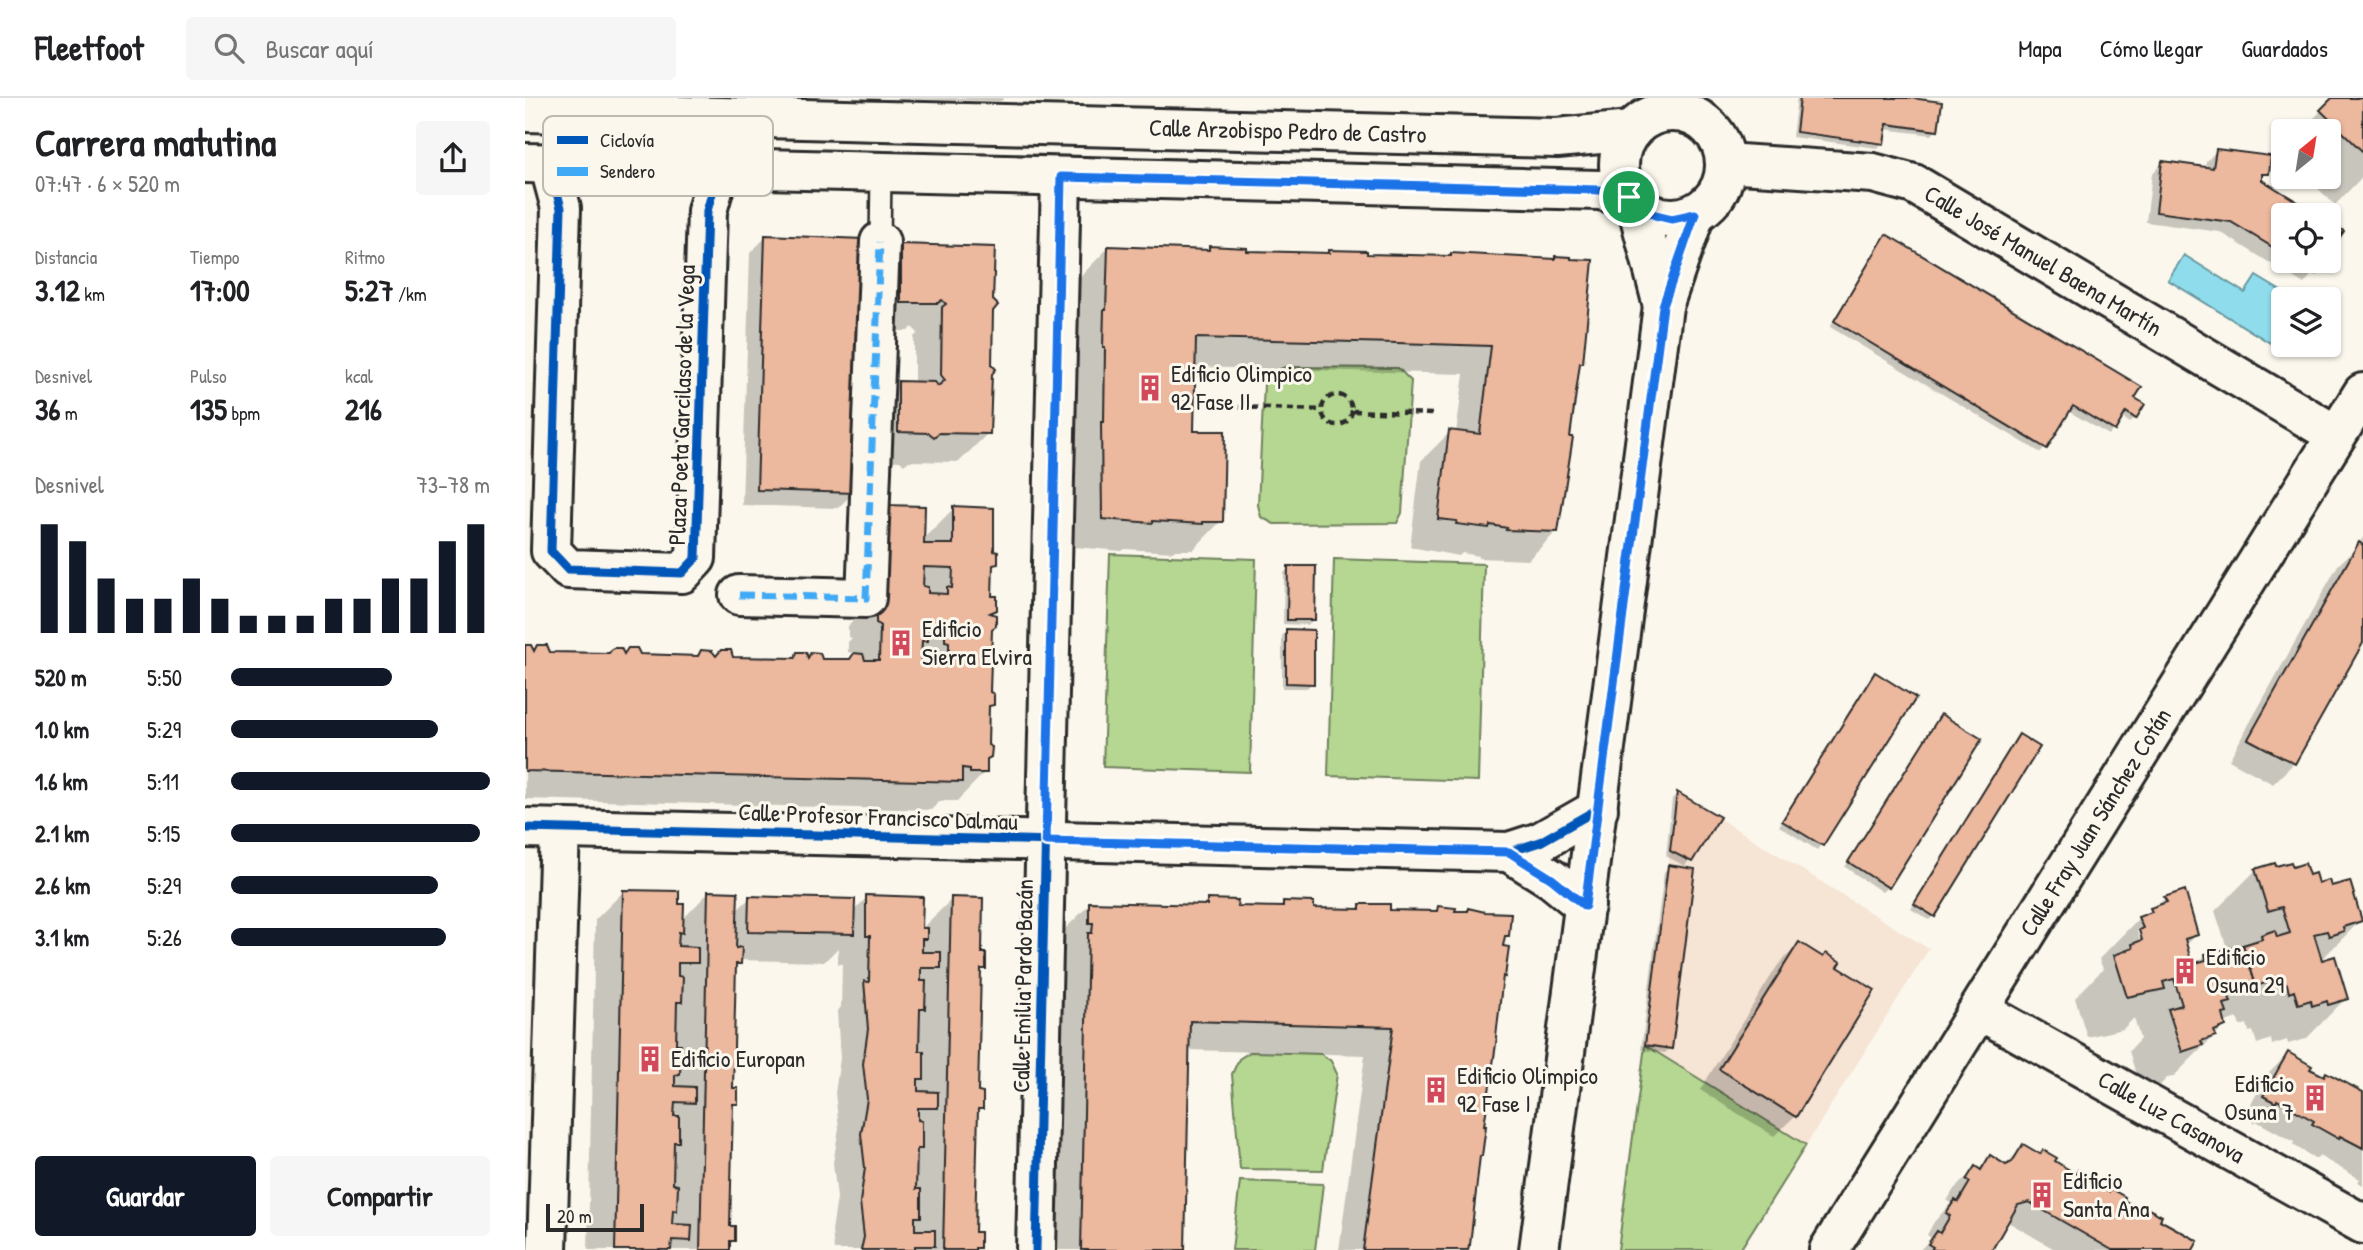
<!DOCTYPE html>
<html lang="es">
<meta charset="utf-8">
<style>
body{margin:0;font-family:"Patrick Hand",sans-serif;background:#f6f6f6;color:#202124;height:100vh;display:flex;flex-direction:column;font-size:26px;white-space:nowrap}
*{box-sizing:border-box;margin:0}
p{font-size:23px;color:#757577}
.icon{flex:none;width:38px;height:38px;fill:none;stroke:currentColor;stroke-width:2;stroke-linecap:round;stroke-linejoin:round}
.map{position:relative;flex:1;overflow:hidden}
.drawer{display:flex;flex-direction:column;background:#fff;width:525px}
.drawer>*{flex:none}
.needle{width:46px;rotate:30deg}
.buttons{position:absolute;left:1746px;top:21px;display:grid;gap:14px}
.buttons a{display:grid;place-items:center;width:70px;height:70px;border-radius:7px;background:#fff;box-shadow:0 2px 5px #0004;font-size:35px}
.scale{position:absolute;left:21px;bottom:18px;width:98px;box-sizing:border-box;padding-left:7px;border:4px solid #2b2b2b;border-top:0;font-size:19px;line-height:24px;white-space:nowrap;color:#2b2b2b;-webkit-text-stroke:5px #fbf7ec;paint-order:stroke}
.pin{position:absolute;display:grid;place-items:center;width:60px;height:60px;color:#fff;margin:-30px;border:4px solid #fff;border-radius:50%;box-shadow:0 2px 7px #0007}
.round{display:grid;place-items:center;flex:none;width:74px;height:74px;border-radius:7px;background:#f6f6f6}
.overview{display:flex;align-items:center;justify-content:space-between;height:119px;padding:0 35px}
h1{font-size:38px;font-weight:800;line-height:52px}
.metrics{display:grid;grid-template-columns:repeat(3,1fr);gap:10px;height:119px;padding:7px 35px}
.metrics div{display:grid;align-content:center}
.metrics b{font-size:30px;font-weight:800}
.metrics small{font-size:19px;font-weight:400}
.metrics p{font-size:19px}
.chart{height:196px;padding:14px 35px}
.chart p{display:flex;justify-content:space-between}
.chart svg{width:100%;height:126px;margin-top:7px;stroke:#111827;stroke-width:6}
.button{display:flex;gap:14px;margin-top:auto;padding:14px 35px}
.button a{flex:1;height:80px;border-radius:7px;background:#111827;color:#fff;font-size:28px;font-weight:800;line-height:80px;text-align:center}
.button a+a{background:#f6f6f6;color:#202124}
ul{padding:0 35px;list-style:none;font-size:23px}
li{display:grid;grid-template-columns:112px 84px 1fr;align-items:center;height:52px}
li i{height:18px;border-radius:9px;background:#111827}
header{display:flex;align-items:center;gap:42px;box-sizing:border-box;height:98px;padding:0 35px;background:#fff;border-bottom:2px solid #e0e0e0}
header strong{font-size:33px}
nav{display:flex;gap:38px;margin-inline-start:auto;font-size:24px}
.search{width:490px;height:63px;background:#f6f6f6;display:flex;align-items:center;gap:18px;box-sizing:border-box;padding:0 24px;border-radius:7px;color:#757577;font-size:26px}
main{display:flex;flex:1;min-height:0}
.map>svg:first-child{display:block}
.built{fill:#f6e4d5}
.green{fill:#b5d791;stroke:#70815e;stroke-width:2}
.water{fill:#8fddec;stroke:#67969f;stroke-width:2}
.shadow{fill:#0003;fill-rule:evenodd}
.building{fill:#ecb89e;stroke:#2b2b2b;stroke-width:2;fill-rule:evenodd}
.lines{fill:none;stroke-linecap:round;stroke-linejoin:round}
.lane-casing{stroke:#2b2b2b;stroke-width:24}
.street-casing{stroke:#2b2b2b;stroke-width:44}
.secondary-casing{stroke:#2b2b2b;stroke-width:44}
.primary-casing{stroke:#2b2b2b;stroke-width:44}
.path{stroke:#2b2b2b;stroke-width:4.5;stroke-dasharray:7 5;stroke-linecap:butt}
.lane{stroke:#fbf7ec;stroke-width:19}
.street{stroke:#fbf7ec;stroke-width:38}
.secondary{stroke:#fbf7ec;stroke-width:38}
.primary{stroke:#fbf7ec;stroke-width:38}
.quiet{stroke:#3fa9f5;stroke-width:7;stroke-dasharray:14 7;stroke-linecap:butt}
.cycleway-casing{stroke:#fbf7ec;stroke-width:13}
.cycleway{stroke:#0057b8;stroke-width:9}
.route-casing{stroke:#fff;stroke-width:14}
.route{stroke:#1a73e8;stroke-width:9}
.labels{text-anchor:middle;stroke-width:6;stroke-linejoin:round;paint-order:stroke}
.street-label{font-size:24px;fill:#2b2b2b;stroke:#fbf7ec}
.poi-label{font-size:24px;fill:#2b2b2b;stroke:#fbf7ec;text-anchor:start}
.key{fill:#fbf7ec;stroke:#bdbab2;stroke-width:2}
.key-label{font-size:19px;fill:#2b2b2b}
</style>
<header>
<strong>Fleetfoot</strong>
<div class="search"><svg class="icon" aria-label="search" viewBox="0 0 24 24"><circle cx="10" cy="10" r="6"/><path d="M15 15l6 6"/></svg>Buscar aquí</div>
<nav><a>Mapa</a><a>Cómo llegar</a><a>Guardados</a></nav>
</header>
<main>
<section class="drawer">
<div class="overview"><div><h1>Carrera matutina</h1><p>07:47 · 6 × 520 m</p></div><a class="round"><svg class="icon" aria-label="share" viewBox="0 0 24 24"><path d="M12 15V3M7 8l5-5 5 5M5 13v7h14v-7"/></svg></a></div>
<div class="metrics">
<div><p>Distancia</p><b>3.12<small> km</small></b></div>
<div><p>Tiempo</p><b>17:00</b></div>
<div><p>Ritmo</p><b>5:27<small> /km</small></b></div>
</div>
<div class="metrics">
<div><p>Desnivel</p><b>36<small> m</small></b></div>
<div><p>Pulso</p><b>135<small> bpm</small></b></div>
<div><p>kcal</p><b>216</b></div>
</div>
<div class="chart"><p><span>Desnivel</span>73–78 m</p>
<svg viewBox="0 0 160 44" preserveAspectRatio="none"><path d="M5 44V6M15 44V12M25 44V25M35 44V32M45 44V32M55 44V25M65 44V32M75 44V38M85 44V38M95 44V38M105 44V32M115 44V32M125 44V25M135 44V25M145 44V12M155 44V6"/></svg>
</div>
<ul>
<li><b>520 m</b>5:50<i style="width:62%"></i></li>
<li><b>1.0 km</b>5:29<i style="width:80%"></i></li>
<li><b>1.6 km</b>5:11<i style="width:100%"></i></li>
<li><b>2.1 km</b>5:15<i style="width:96%"></i></li>
<li><b>2.6 km</b>5:29<i style="width:80%"></i></li>
<li><b>3.1 km</b>5:26<i style="width:83%"></i></li>
</ul>
<div class="button"><a>Guardar</a><a>Compartir</a></div>
</section>
<div class="map">
<svg width="1838" height="1152" viewBox="0 0 1838 1152">
<rect width="100%" height="100%" fill="#fbf7ec"/>
<filter id="ink" filterUnits="userSpaceOnUse"><feTurbulence type="fractalNoise" baseFrequency=".0143" numOctaves="2"/><feDisplacementMap in="SourceGraphic" scale="14" xChannelSelector="R" yChannelSelector="G"/><feConvolveMatrix kernelMatrix="1 2 1 2 8 2 1 2 1" color-interpolation-filters="sRGB"/></filter>
<g filter="url(#ink)">
<polygon class="built" points="1152,694 1404,851 1281,1047 1120,947"/>
<g class="green">
<polygon points="760,269 873,270 886,283 877,415 872,425 749,426 736,419 733,407 739,286 746,275"/>
<polygon points="585,456 731,461 725,674 578,669"/>
<polygon points="809,461 959,466 953,683 803,678"/>
<polygon points="1120,947 1281,1047 1215,1152 1093,1152"/>
<polygon points="725,954 796,956 806,963 812,976 798,1072 715,1071 707,976 714,961"/>
<polygon points="715,1083 798,1086 790,1152 707,1152"/>
</g>
<polygon class="water" points="1659,157 1720,195 1731,178 1769,201 1759,201 1759,226 1747,246 1643,182"/>
<g class="shadow">
<polygon points="360,0 479,0 476,3"/>
<polygon points="1272,0 1374,0 1411,32 1407,37 1359,31 1357,45 1353,50 1267,39"/>
<polygon points="1809,0 1838,0 1838,78 1810,107 1781,79 1804,79 1804,33 1776,33"/>
<polygon points="1691,53 1742,75 1734,83 1790,117 1759,117 1759,163 1798,163 1779,186 1695,134 1621,124 1627,76 1637,65 1680,71 1681,64"/>
<polygon points="1361,138 1610,320 1605,325 1597,319 1584,337 1543,313 1516,355 1305,229"/>
<polygon points="241,139 329,394 313,410 217,407 225,155"/>
<polygon points="377,148 466,212 463,335 434,364 384,363 379,367 375,363 345,362 345,314 374,285 389,285 389,239 393,235 387,229 383,233 348,233 348,177"/>
<polygon points="583,150 682,153 685,150 720,154 802,156 805,154 840,157 924,160 927,157 1028,162 1031,160 1056,264 1053,268 1032,433 1003,462 954,460 954,458 937,455 934,458 885,449 896,363 925,334 931,335 939,276 668,269 667,335 696,423 668,452 650,452 648,454 600,451 597,453 549,449 548,355 551,352 553,276 550,277 551,242 554,239 555,179"/>
<polygon points="429,410 468,455 471,465 466,469 466,499 470,511 464,517 463,595 467,606 462,611 461,648 465,659 460,663 460,674 432,703 415,703 406,712 0,701 0,549 8,554 13,549 23,555 98,557 103,551 114,558 206,561 267,561 273,555 282,561 286,556 296,563 323,563 327,559 327,555 323,554 323,544 327,540 323,539 323,528 328,523 329,495 397,442"/>
<polygon points="1838,439 1838,542 1769,665 1748,686 1704,662 1813,467 1833,448"/>
<polygon points="764,470 788,522 783,527 758,526 759,475"/>
<polygon points="762,533 787,585 782,590 757,590 757,538"/>
<polygon points="1350,576 1296,747 1292,752 1254,728"/>
<polygon points="1416,618 1362,789 1357,794 1320,769"/>
<polygon points="1494,638 1409,818 1404,822 1386,811"/>
<polygon points="1152,696 1192,720 1160,768 1141,758 1147,701"/>
<polygon points="1144,769 1145,950 1140,955 1116,952 1139,774"/>
<path d="M1750,771H1767L1783,779L1835,823L1793,865L1821,900L1781,941L1763,946L1762,942L1747,947L1746,941L1732,946L1728,933L1724,934L1722,926L1715,928L1712,920L1698,925L1699,928L1648,979L1642,980L1635,987L1616,993L1604,953L1615,941L1609,920L1598,931L1562,939L1550,900L1578,871L1574,861L1614,820L1630,810L1640,800L1671,837L1660,848L1666,868L1671,867L1681,857L1703,853L1690,813L1731,772ZM1612,833H1616L1618,851Z"/>
<polygon points="99,793 153,808 157,822 183,795 211,813 225,800 328,814 342,799 395,832 427,801 455,857 459,871 454,875 452,996 456,1010 451,1015 448,1136 453,1150 451,1152 309,1152 307,1133 312,1100 308,1065 314,1030 310,995 315,960 312,914 316,909 317,866 313,866 313,850 299,864 214,862 209,870 207,991 211,1005 206,1010 204,1129 208,1143 204,1147 203,1152 63,1152 70,822"/>
<polygon points="682,803 710,809 753,810 759,805 787,811 830,813 835,807 863,814 908,815 913,810 928,815 941,815 944,812 982,837 977,842 978,878 976,880 941,1152 814,1152 840,957 662,952 658,1152 528,1152 535,865 540,860 540,853 536,853 537,834 565,806 677,808"/>
<polygon points="1274,846 1270,1018 1249,1038 1175,992 1253,867"/>
<polygon points="1763,956 1783,972 1838,996 1838,1087 1833,1084 1835,1081 1794,1058 1791,1061 1768,1047 1769,1044 1731,1023 1729,1025 1719,1019 1742,977"/>
<polygon points="1499,1048 1632,1123 1666,1152 1531,1152 1483,1124 1465,1152 1395,1152 1406,1140 1402,1137 1409,1124 1426,1105 1422,1103 1429,1091 1450,1071 1453,1072 1465,1059 1479,1068"/>
</g>
<g class="building">
<polygon points="1275,0 1386,0 1417,4 1413,33 1362,26 1359,46 1271,34"/>
<polygon points="1807,0 1838,0 1838,54 1795,12"/>
<polygon points="1691,51 1746,58 1744,76 1737,76 1737,82 1794,117 1759,117 1759,156 1706,124 1631,114 1637,63 1688,70"/>
<polygon points="1804,124 1819,133 1804,156"/>
<polygon points="1361,136 1617,289 1610,300 1620,306 1611,321 1601,314 1590,333 1548,308 1522,351 1309,223"/>
<polygon points="240,137 338,141 330,395 232,392"/>
<polygon points="376,146 470,149 468,202 473,207 468,213 467,267 471,271 467,276 465,336 414,335 409,339 404,335 373,334 373,283 410,284 413,288 420,282 416,277 417,209 421,206 417,202 413,205 376,205"/>
<polygon points="583,148 684,152 684,148 722,150 722,153 804,155 804,152 842,153 842,156 926,158 926,155 1030,161 1030,158 1046,159 1046,161 1068,162 1058,265 1055,265 1045,339 1048,339 1033,434 981,432 982,430 965,427 964,430 931,426 932,423 913,421 924,332 955,336 966,248 872,245 671,240 669,333 700,333 698,424 678,424 678,426 628,423 628,425 577,421 576,324 579,324 580,249 578,249 579,212 581,212"/>
<polygon points="1769,163 1800,163 1791,176"/>
<path d="M358,407L400,408L399,446H428V408L469,410V453L473,454V466L468,467L467,498H472V512L465,515L471,517V528L467,531L465,594L469,596V607L464,608L463,647L467,649L466,659L462,661V675H445V671L437,670V684L0,673V547H6L9,553L12,547H22L25,554L84,555L88,550H96L99,556L103,550H112L115,556L173,558L176,552L187,553L191,558L196,552H206L208,559L270,560L272,554H281L283,560L286,554L295,555L297,561H325L329,555L338,556L340,562H354L355,527L351,525V513L356,512L351,511ZM399,469L428,470L427,490L422,489V496L403,495V489L398,488ZM402,533L420,534V543L424,544V563L396,562L397,543H403Z"/>
<polygon points="1834,444 1838,447 1838,545 1770,666 1723,641"/>
<polygon points="763,468 791,468 790,522 762,522"/>
<polygon points="761,531 789,532 789,586 761,585"/>
<polygon points="1350,574 1391,600 1298,748 1257,723"/>
<polygon points="1416,616 1457,641 1364,790 1323,764"/>
<polygon points="1494,636 1515,649 1410,819 1389,806"/>
<polygon points="1152,694 1195,719 1167,764 1145,753"/>
<polygon points="1766,764 1768,769 1780,765 1784,777 1790,775 1793,785 1804,782 1806,788 1825,783 1837,823 1818,829 1819,833 1804,838 1802,833 1789,836 1797,862 1810,858 1823,901 1803,907 1802,903 1787,908 1786,902 1773,906 1769,893 1764,895 1762,886 1755,888 1753,881 1731,888 1718,847 1737,841 1736,837 1750,832 1752,839 1765,835 1757,809 1743,813 1730,771 1750,765 1751,768"/>
<polygon points="1143,767 1170,771 1147,951 1120,947"/>
<polygon points="98,792 154,793 154,806 159,806 158,835 154,834 153,848 173,849 173,865 153,865 153,878 158,879 157,904 152,904 151,946 156,946 155,976 150,977 150,988 170,989 170,1005 150,1004 149,1018 154,1018 154,1044 149,1044 148,1086 153,1087 152,1113 148,1112 147,1126 167,1127 166,1143 147,1142 146,1152 90,1152"/>
<polygon points="1660,792 1673,837 1660,841 1667,866 1681,862 1680,856 1718,847 1731,888 1703,896 1706,904 1699,906 1702,915 1698,916 1701,928 1689,933 1691,938 1676,943 1678,947 1657,954 1643,911 1657,907 1649,881 1638,884 1640,891 1602,899 1589,857 1608,850 1607,846 1617,842 1614,832 1618,830 1613,819 1627,814 1625,810 1642,804 1639,799"/>
<polygon points="183,793 213,794 211,850 217,849 216,866 211,866 208,990 213,990 213,1006 208,1006 205,1128 210,1128 210,1143 205,1143 205,1152 175,1152"/>
<polygon points="341,797 398,799 397,830 402,830 402,841 397,841 397,854 416,854 416,870 396,870 396,883 401,883 400,911 395,911 394,953 399,953 399,981 393,981 393,993 413,994 413,1010 393,1010 393,1022 397,1023 397,1051 392,1051 391,1091 396,1091 396,1119 390,1119 390,1132 410,1132 410,1148 390,1148 390,1152 336,1152 339,1139 335,1104 340,1070 336,1036 342,1001 338,966 343,931 339,883 344,884 345,838 341,838"/>
<polygon points="224,798 330,801 329,836 223,834"/>
<polygon points="426,799 458,800 457,855 461,855 461,871 456,871 453,994 458,995 458,1011 453,1011 450,1134 455,1134 455,1150 450,1150 450,1152 418,1152"/>
<polygon points="682,801 713,802 712,808 758,809 758,803 789,804 789,810 835,811 835,806 865,806 865,812 912,813 913,808 931,810 930,813 943,813 943,810 960,814 986,815 984,838 980,838 978,848 984,849 980,879 978,878 971,939 972,939 959,1028 961,1028 957,1058 955,1058 945,1147 944,1147 943,1152 838,1152 868,929 665,923 660,1152 556,1152 563,835 567,835 568,825 564,825 564,804 682,807"/>
<polygon points="1274,844 1298,859 1301,855 1316,864 1313,869 1350,892 1271,1019 1194,971"/>
<polygon points="1763,954 1787,968 1785,971 1799,978 1801,974 1838,994 1838,1050 1815,1038 1814,1041 1787,1026 1789,1023 1752,1002 1751,1005 1738,998"/>
<polygon points="1498,1046 1515,1056 1518,1052 1532,1060 1530,1063 1551,1076 1553,1072 1567,1080 1565,1084 1584,1094 1586,1091 1600,1099 1599,1102 1615,1112 1618,1108 1637,1118 1635,1122 1673,1143 1668,1152 1587,1152 1504,1104 1493,1107 1467,1152 1406,1152 1408,1149 1403,1146 1412,1133 1415,1135 1425,1118 1421,1115 1430,1102 1433,1104 1445,1084 1441,1082 1450,1068 1456,1072 1465,1057 1481,1067 1487,1064"/>
</g>
<g class="lines">
<g class="lane-casing">
<polyline id="lane" points="355,144 356,75"/>
</g>
<g class="street-casing">
<g id="street">
<polyline points="24,65 36,110 26,453 43,471 157,475 171,460 182,113 194,71"/>
<polyline points="214,497 341,500 355,144"/>
<polyline points="22,1152 35,730"/>
</g>
</g>
<g class="secondary-casing">
<g id="secondary">
<path id="s1" d="M0,14L1032,40L1106,33"/>
<polyline points="0,65 1075,92 1104,99"/>
<path id="s2" d="M1200,65L1348,75L1389,86L1811,337"/>
<polyline points="0,730 984,754 1015,744 1073,711"/>
<polyline points="984,754 1027,781 1060,808"/>
<path id="s3" d="M1454,912L1838,1126"/>
<polyline points="511,1152 536,79"/>
<path id="s4" d="M1304,1152L1838,295"/>
</g>
</g>
<g class="primary-casing">
<g id="primary">
<circle cx="1147" cy="67" r="53"/>
<polyline points="1112,107 1138,208"/>
<polyline points="1014,1152 1138,208 1170,116"/>
</g>
</g>
<g class="path">
<circle cx="812" cy="312" r="15"/>
<polyline points="714,309 797,312"/>
<polyline points="828,313 909,316"/>
</g>
<use href="#lane" class="lane"/>
<use href="#street" class="street"/>
<use href="#secondary" class="secondary"/>
<use href="#primary" class="primary"/>
<polyline class="quiet" points="214,497 341,500 355,144"/>
<g class="cycleway-casing">
<g id="cycleway">
<polyline points="24,65 36,110 26,453 43,471 157,475 171,460 182,113 194,71"/>
<polyline points="0,730 984,754 1015,744 1073,711"/>
<polyline points="511,1152 536,79"/>
</g>
</g>
<use href="#cycleway" class="cycleway"/>
</g>
</g>
<g class="lines" filter="url(#ink)">
<g class="route-casing">
<polygon id="route" points="536,79 1075,92 1104,99 1121,113 1130,117 1147,121 1170,116 1138,208 1060,808 1027,781 984,754 521,743"/>
</g>
<use href="#route" class="route"/>
</g>
<defs>
<g id="building-bare" transform="scale(2.1)"><path d="M-4-6H4V6H1V3H-1V6H-4ZM-2.5-4.3h1.7v1.8h-1.7ZM.8-4.3h1.7v1.8H.8ZM-2.5-1h1.7V.8h-1.7ZM.8-1h1.7V.8H.8Z" fill="#d1495b" stroke="#fbf7ec" stroke-width="2.5" paint-order="stroke"/></g>
</defs>
<g fill-rule="evenodd">
<use href="#building-bare" x="625" y="290"/>
<use href="#building-bare" x="376" y="545"/>
<use href="#building-bare" x="1660" y="873"/>
<use href="#building-bare" x="125" y="961"/>
<use href="#building-bare" x="911" y="992"/>
<use href="#building-bare" x="1790" y="1000"/>
<use href="#building-bare" x="1517" y="1097"/>
</g>
<g class="labels">
<g class="street-label">
<text dy="8" stroke="none"><textPath href="#s1" startOffset="763">Calle Arzobispo Pedro de Castro</textPath></text>
<text dy="8" stroke="none"><textPath href="#s2" startOffset="341">Calle José Manuel Baena Martín</textPath></text>
<text transform="translate(157 307) rotate(-88)" y="8">Plaza Poeta Garcilaso de la Vega</text>
<text transform="translate(353 719) rotate(2)" y="8">Calle Profesor Francisco Dalmau</text>
<text dy="8" stroke="none"><textPath href="#s4" startOffset="504">Calle Fray Juan Sánchez Cotán</textPath></text>
<text transform="translate(498 888) rotate(-89)" y="8">Calle Emilia Pardo Bazán</text>
<text dy="8" stroke="none"><textPath href="#s3" startOffset="220">Calle Luz Casanova</textPath></text>
</g>
<g class="poi-label">
<text x="646" y="284">Edificio Olimpico<tspan x="646" dy="28">92 Fase II</tspan></text>
<text x="397" y="539">Edificio<tspan x="397" dy="28">Sierra Elvira</tspan></text>
<text x="1681" y="867">Edificio<tspan x="1681" dy="28">Osuna 29</tspan></text>
<text x="146" y="969">Edificio Europan</text>
<text x="932" y="986">Edificio Olimpico<tspan x="932" dy="28">92 Fase I</tspan></text>
<text x="1769" y="994" text-anchor="end">Edificio<tspan x="1769" dy="28">Osuna 7</tspan></text>
<text x="1538" y="1091">Edificio<tspan x="1538" dy="28">Santa Ana</tspan></text>
</g>
</g>
<rect x="18" y="18" width="230" height="80" rx="10" class="key"/>
<rect x="32" y="38" width="31" height="8" fill="#0057b8"/>
<rect x="32" y="69" width="31" height="9" fill="#3fa9f5"/>
<g class="key-label">
<text x="75" y="49">Ciclovía</text>
<text x="75" y="80">Sendero</text>
</g>
</svg>
<div class="buttons">
<a><svg class="needle" viewBox="-14 -14 28 28"><path d="M0-13l5 13h-10z" fill="#e53935"/><path d="M0 13l5-13h-10z" fill="#757577"/></svg></a>
<a><svg class="icon" aria-label="locate" viewBox="0 0 24 24"><circle cx="12" cy="12" r="6"/><path d="M12 2v4M12 18v4M2 12h4M18 12h4"/></svg></a>
<a><svg class="icon" aria-label="layers" viewBox="0 0 24 24"><path d="M12 4l9 5-9 5-9-5zM3 14l9 5 9-5"/></svg></a>
</div>
<div class="scale">20 m</div>
<div class="pin" style="left:1104px;top:99px;background:#1e9e55"><svg class="icon" aria-label="arrive" viewBox="0 0 24 24"><path d="M6 21V4h12l-3 4 3 4H6"/></svg></div>
</div>
</main>
